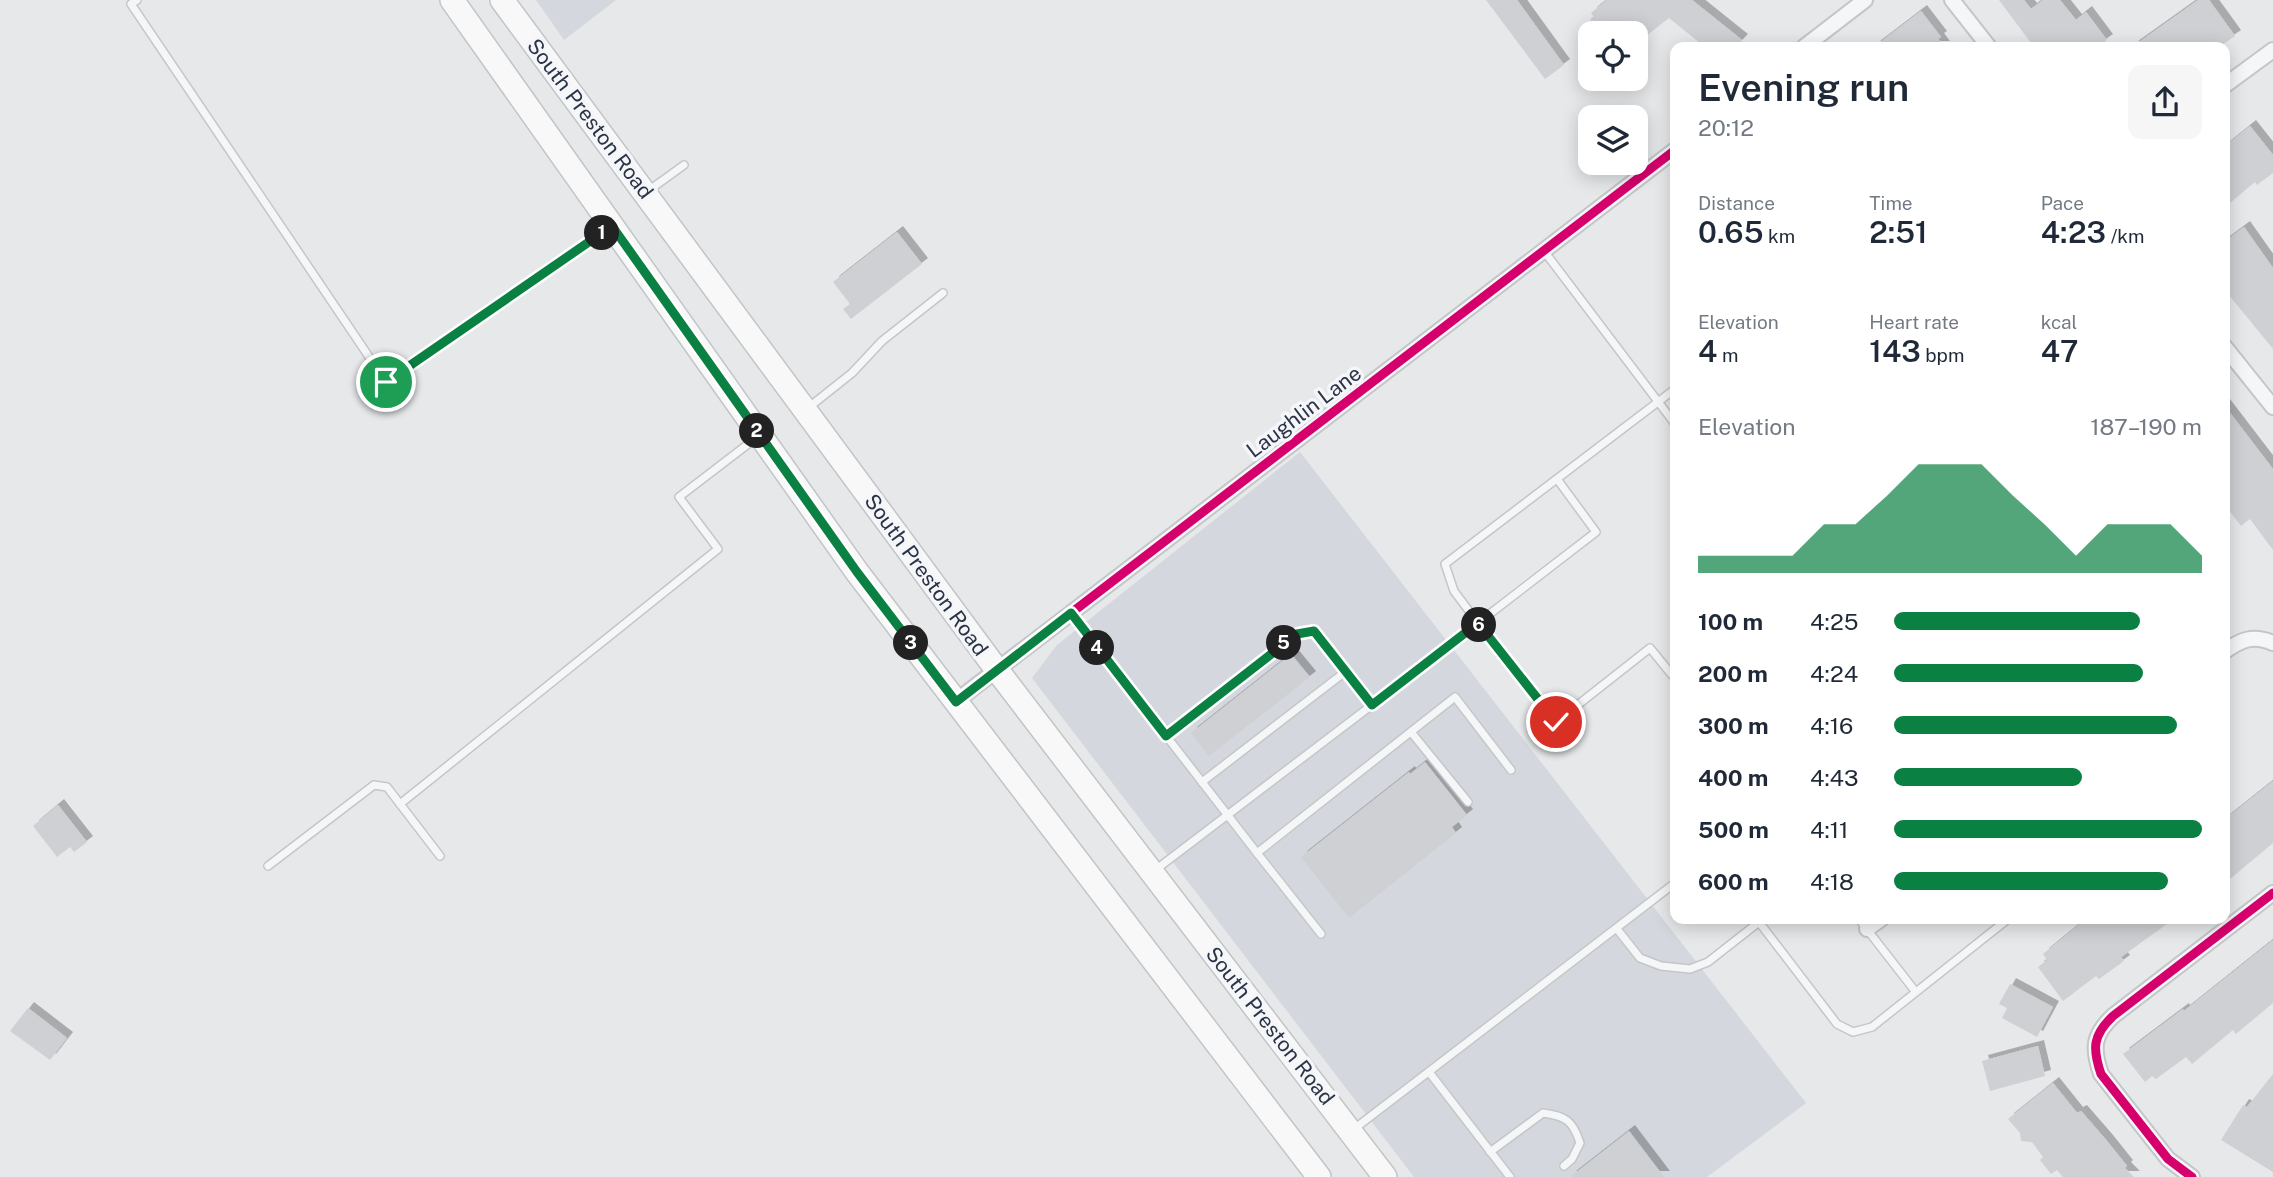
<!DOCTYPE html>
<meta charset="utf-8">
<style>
body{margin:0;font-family:"Public Sans",sans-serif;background:#f6f6f7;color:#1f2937;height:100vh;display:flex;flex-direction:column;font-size:26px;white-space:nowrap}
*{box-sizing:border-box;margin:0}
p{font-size:23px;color:#747a83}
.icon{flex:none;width:38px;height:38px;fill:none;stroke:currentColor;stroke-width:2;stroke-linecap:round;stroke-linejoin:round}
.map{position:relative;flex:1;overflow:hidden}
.details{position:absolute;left:1670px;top:42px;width:560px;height:882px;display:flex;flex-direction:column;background:#fff;border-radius:14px;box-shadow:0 4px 18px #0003}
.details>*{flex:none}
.tools{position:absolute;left:1578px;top:21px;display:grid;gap:14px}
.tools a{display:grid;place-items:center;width:70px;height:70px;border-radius:14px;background:#fff;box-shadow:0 4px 18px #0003;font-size:35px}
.pin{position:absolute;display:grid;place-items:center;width:60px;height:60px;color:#fff;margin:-30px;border:4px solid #fff;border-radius:50%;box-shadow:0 2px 7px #0007}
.km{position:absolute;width:35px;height:35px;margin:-18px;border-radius:50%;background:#222;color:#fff;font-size:19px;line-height:35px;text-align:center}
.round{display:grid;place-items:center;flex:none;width:74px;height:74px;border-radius:14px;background:#f6f6f7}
.overview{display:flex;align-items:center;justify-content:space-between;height:119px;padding:0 28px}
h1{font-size:38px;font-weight:600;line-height:52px}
.figures{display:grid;grid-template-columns:repeat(3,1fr);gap:10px;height:119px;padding:7px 28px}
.figures div{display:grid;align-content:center}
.figures b{font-size:30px;font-weight:600}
.figures small{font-size:19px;font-weight:400}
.figures p{font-size:19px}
.chart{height:196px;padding:14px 28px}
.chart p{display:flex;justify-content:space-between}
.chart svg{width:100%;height:126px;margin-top:7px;fill:#0b8043;opacity:.7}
ul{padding:0 28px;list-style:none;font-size:23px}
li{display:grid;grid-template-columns:112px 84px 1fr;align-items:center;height:52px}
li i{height:18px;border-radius:9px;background:#0b8043}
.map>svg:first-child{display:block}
.built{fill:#d4d7dd}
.building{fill:#ced0d3;filter:url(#shadow)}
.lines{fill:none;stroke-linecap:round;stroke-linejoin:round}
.lane-casing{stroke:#c4c6c8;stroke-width:10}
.street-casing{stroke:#c4c6c8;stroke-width:18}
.primary-casing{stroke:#c2c5c8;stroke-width:26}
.lane{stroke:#f5f6f7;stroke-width:7}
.street{stroke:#f5f6f7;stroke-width:14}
.primary{stroke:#f8f8f8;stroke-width:23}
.cycleway-casing{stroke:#f4f6f9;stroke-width:13}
.cycleway{stroke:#d6006c;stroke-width:9}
.route-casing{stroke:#fff;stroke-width:14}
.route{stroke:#0b8043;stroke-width:9}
.labels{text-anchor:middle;stroke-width:7;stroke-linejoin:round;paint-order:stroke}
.street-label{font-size:21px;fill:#2b3445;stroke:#f4f6f9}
</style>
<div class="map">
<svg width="2273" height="1177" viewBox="0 0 2273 1177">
<defs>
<filter id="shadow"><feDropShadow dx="6" dy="-6" stdDeviation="0" flood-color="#0004"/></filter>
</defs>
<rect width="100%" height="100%" fill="#e6e8ea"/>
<g class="built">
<polygon points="536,0 616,0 564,40"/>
<polygon points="1300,452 1806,1103 1707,1177 1414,1177 1032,678 1057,645"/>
</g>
<g class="building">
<polygon points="1486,0 1517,0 1564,65 1545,79"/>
<polygon points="1607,0 1692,0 1742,40 1735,47 1705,47 1669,18 1636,44 1636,33 1591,33 1585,25 1594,17 1591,13"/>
<polygon points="1999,0 2024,0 2031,9 2043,0 2060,0 2076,20 2086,12 2107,40 2097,47 2034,47"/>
<polygon points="2198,0 2209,0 2235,36 2219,47 2132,47"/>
<polygon points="1921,11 1941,37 1938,39 1944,47 1874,47"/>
<polygon points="2250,126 2273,155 2273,173 2257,185 2255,182 2224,208 2224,147"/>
<polygon points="2244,227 2273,268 2273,349 2224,289 2224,242"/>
<polygon points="897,232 922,264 851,319 843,309 850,304 833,282"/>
<polygon points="2224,405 2273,469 2273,550 2250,519 2241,526 2224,504"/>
<polygon points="1291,654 1310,677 1209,756 1191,733"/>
<polygon points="1425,762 1467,815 1452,827 1456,833 1349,918 1301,857 1409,772 1410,774"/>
<polygon points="2273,781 2273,843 2224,884 2224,833 2231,828 2224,820"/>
<polygon points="58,805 87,842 74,852 70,847 57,857 33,826"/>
<polygon points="2086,919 2174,919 2121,957 2124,961 2099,979 2096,976 2063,1001 2038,967 2047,960 2043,954"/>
<polygon points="2273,940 2273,1003 2236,1034 2233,1030 2192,1064 2186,1057 2156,1079 2152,1076 2145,1082 2123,1054 2183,1009 2184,1011"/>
<polygon points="2010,984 2053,1007 2037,1037 2002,1018 2007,1008 1999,1004"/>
<polygon points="28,1008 67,1038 50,1060 10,1031"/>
<polygon points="2038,1046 2045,1076 1990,1091 1982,1061"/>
<polygon points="2273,1074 2273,1172 2221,1140 2243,1105 2247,1107"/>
<polygon points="2053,1083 2077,1113 2081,1111 2107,1141 2127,1166 2125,1168 2134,1177 2063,1177 2057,1170 2051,1174 2040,1160 2043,1157 2032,1142 2021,1141 2020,1133 2008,1119"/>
<polygon points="1629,1131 1664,1177 1570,1177"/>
</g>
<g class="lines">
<g class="lane-casing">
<g id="lane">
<polyline points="137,0 131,4 386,382 609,228"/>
<polyline points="648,191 684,165"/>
<polyline points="1544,251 1675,424"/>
<polyline points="808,408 852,373 882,341 943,293"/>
<polyline points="1557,479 1596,532 1478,623 1556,722 1650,648 1672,675 1675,672"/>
<polyline points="1071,613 1257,853"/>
<polyline points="1372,705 1478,623 1454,591 1445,564 1675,389"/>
<polyline points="1411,732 1468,802"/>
<polyline points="1202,782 1345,672"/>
<polyline points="400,804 718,549 679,497 756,438"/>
<polyline points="268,866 374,785 387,787 440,856"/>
<polyline points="1154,871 1372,705 1314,631 1297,634 1287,641 1166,736"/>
<polyline points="1859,919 1915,991"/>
<polyline points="1617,929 1640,958 1661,966 1690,969 1708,962 1759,922 1837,1024 1853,1032 1872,1027 2008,919"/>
<polyline points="1321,934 1257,853 1455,697 1511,770"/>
<polyline points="1429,1072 1510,1177"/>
<polyline points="1354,1129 1675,883"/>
<path d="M1490,1152L1543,1113C1566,1116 1573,1121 1580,1143L1572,1159L1564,1166"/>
</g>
</g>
<g class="street-casing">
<g id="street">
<polyline points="1952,0 1989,47"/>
<polyline points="1804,47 1865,0"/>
<polyline points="2224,86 2273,50"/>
<polyline points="2224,346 2273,407"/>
<path d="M2224,652C2240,640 2253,634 2273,643"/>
<polyline points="955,702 1675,150"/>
<polyline points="1867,929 1881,919"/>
<path d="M2192,1177L2168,1159L2101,1074C2092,1048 2093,1035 2113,1016L2273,893"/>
</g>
</g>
<g class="primary-casing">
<g id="primary">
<polyline points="452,0 857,572 1319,1177"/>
<polyline points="502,0 997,670 1385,1177"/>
</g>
</g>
<use href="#lane" class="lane"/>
<use href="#street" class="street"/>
<use href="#primary" class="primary"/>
<g class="cycleway-casing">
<g id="cycleway">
<polyline points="955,702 1675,150"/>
<path d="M2192,1177L2168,1159L2101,1074C2092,1048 2093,1035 2113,1016L2273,893"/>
</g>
</g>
<use href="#cycleway" class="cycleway"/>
</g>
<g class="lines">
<g class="route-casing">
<polyline id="route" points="386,382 612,226 857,572 956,702 1071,613 1166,736 1297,634 1314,631 1372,705 1478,623 1556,722"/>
</g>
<use href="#route" class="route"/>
</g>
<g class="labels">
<g class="street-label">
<text transform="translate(590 119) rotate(53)" y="7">South Preston Road</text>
<text transform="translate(1304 412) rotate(-37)" y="7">Laughlin Lane</text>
<text transform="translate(926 575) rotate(54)" y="7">South Preston Road</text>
<text transform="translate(1270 1026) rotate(52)" y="7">South Preston Road</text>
</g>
</g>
</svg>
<div class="tools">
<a><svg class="icon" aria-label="locate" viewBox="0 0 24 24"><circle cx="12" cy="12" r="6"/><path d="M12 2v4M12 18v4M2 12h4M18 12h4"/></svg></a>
<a><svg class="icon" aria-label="layers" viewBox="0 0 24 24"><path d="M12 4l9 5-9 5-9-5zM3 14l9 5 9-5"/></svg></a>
</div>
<div class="pin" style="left:386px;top:382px;background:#1e9e55"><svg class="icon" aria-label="arrive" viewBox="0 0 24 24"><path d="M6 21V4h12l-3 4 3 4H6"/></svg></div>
<div class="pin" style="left:1556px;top:722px;background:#d93025"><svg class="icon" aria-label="check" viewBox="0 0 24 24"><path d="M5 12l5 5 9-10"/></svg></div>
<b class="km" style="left:602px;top:233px">1</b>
<b class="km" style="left:757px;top:431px">2</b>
<b class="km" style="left:911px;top:643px">3</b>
<b class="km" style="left:1097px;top:648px">4</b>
<b class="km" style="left:1284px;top:643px">5</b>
<b class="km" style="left:1479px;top:625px">6</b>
<section class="details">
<div class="overview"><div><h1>Evening run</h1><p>20:12</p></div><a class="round"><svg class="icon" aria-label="share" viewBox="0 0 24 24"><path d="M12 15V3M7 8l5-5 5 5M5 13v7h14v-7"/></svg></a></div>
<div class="figures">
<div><p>Distance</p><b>0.65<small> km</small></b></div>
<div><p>Time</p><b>2:51</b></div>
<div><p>Pace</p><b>4:23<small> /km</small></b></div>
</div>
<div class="figures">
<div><p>Elevation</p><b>4<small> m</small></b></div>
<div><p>Heart rate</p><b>143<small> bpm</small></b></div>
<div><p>kcal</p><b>47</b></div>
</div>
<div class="chart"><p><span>Elevation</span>187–190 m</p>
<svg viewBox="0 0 160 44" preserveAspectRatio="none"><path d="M0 44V38L10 38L20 38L30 38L40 27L50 27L60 17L70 6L80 6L90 6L100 17L110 27L120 38L130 27L140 27L150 27L160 38V44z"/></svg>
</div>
<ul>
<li><b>100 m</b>4:25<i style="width:80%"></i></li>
<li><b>200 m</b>4:24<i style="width:81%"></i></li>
<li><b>300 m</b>4:16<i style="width:92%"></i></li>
<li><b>400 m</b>4:43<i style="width:61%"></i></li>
<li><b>500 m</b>4:11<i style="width:100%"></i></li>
<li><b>600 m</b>4:18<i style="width:89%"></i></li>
</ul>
</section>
</div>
